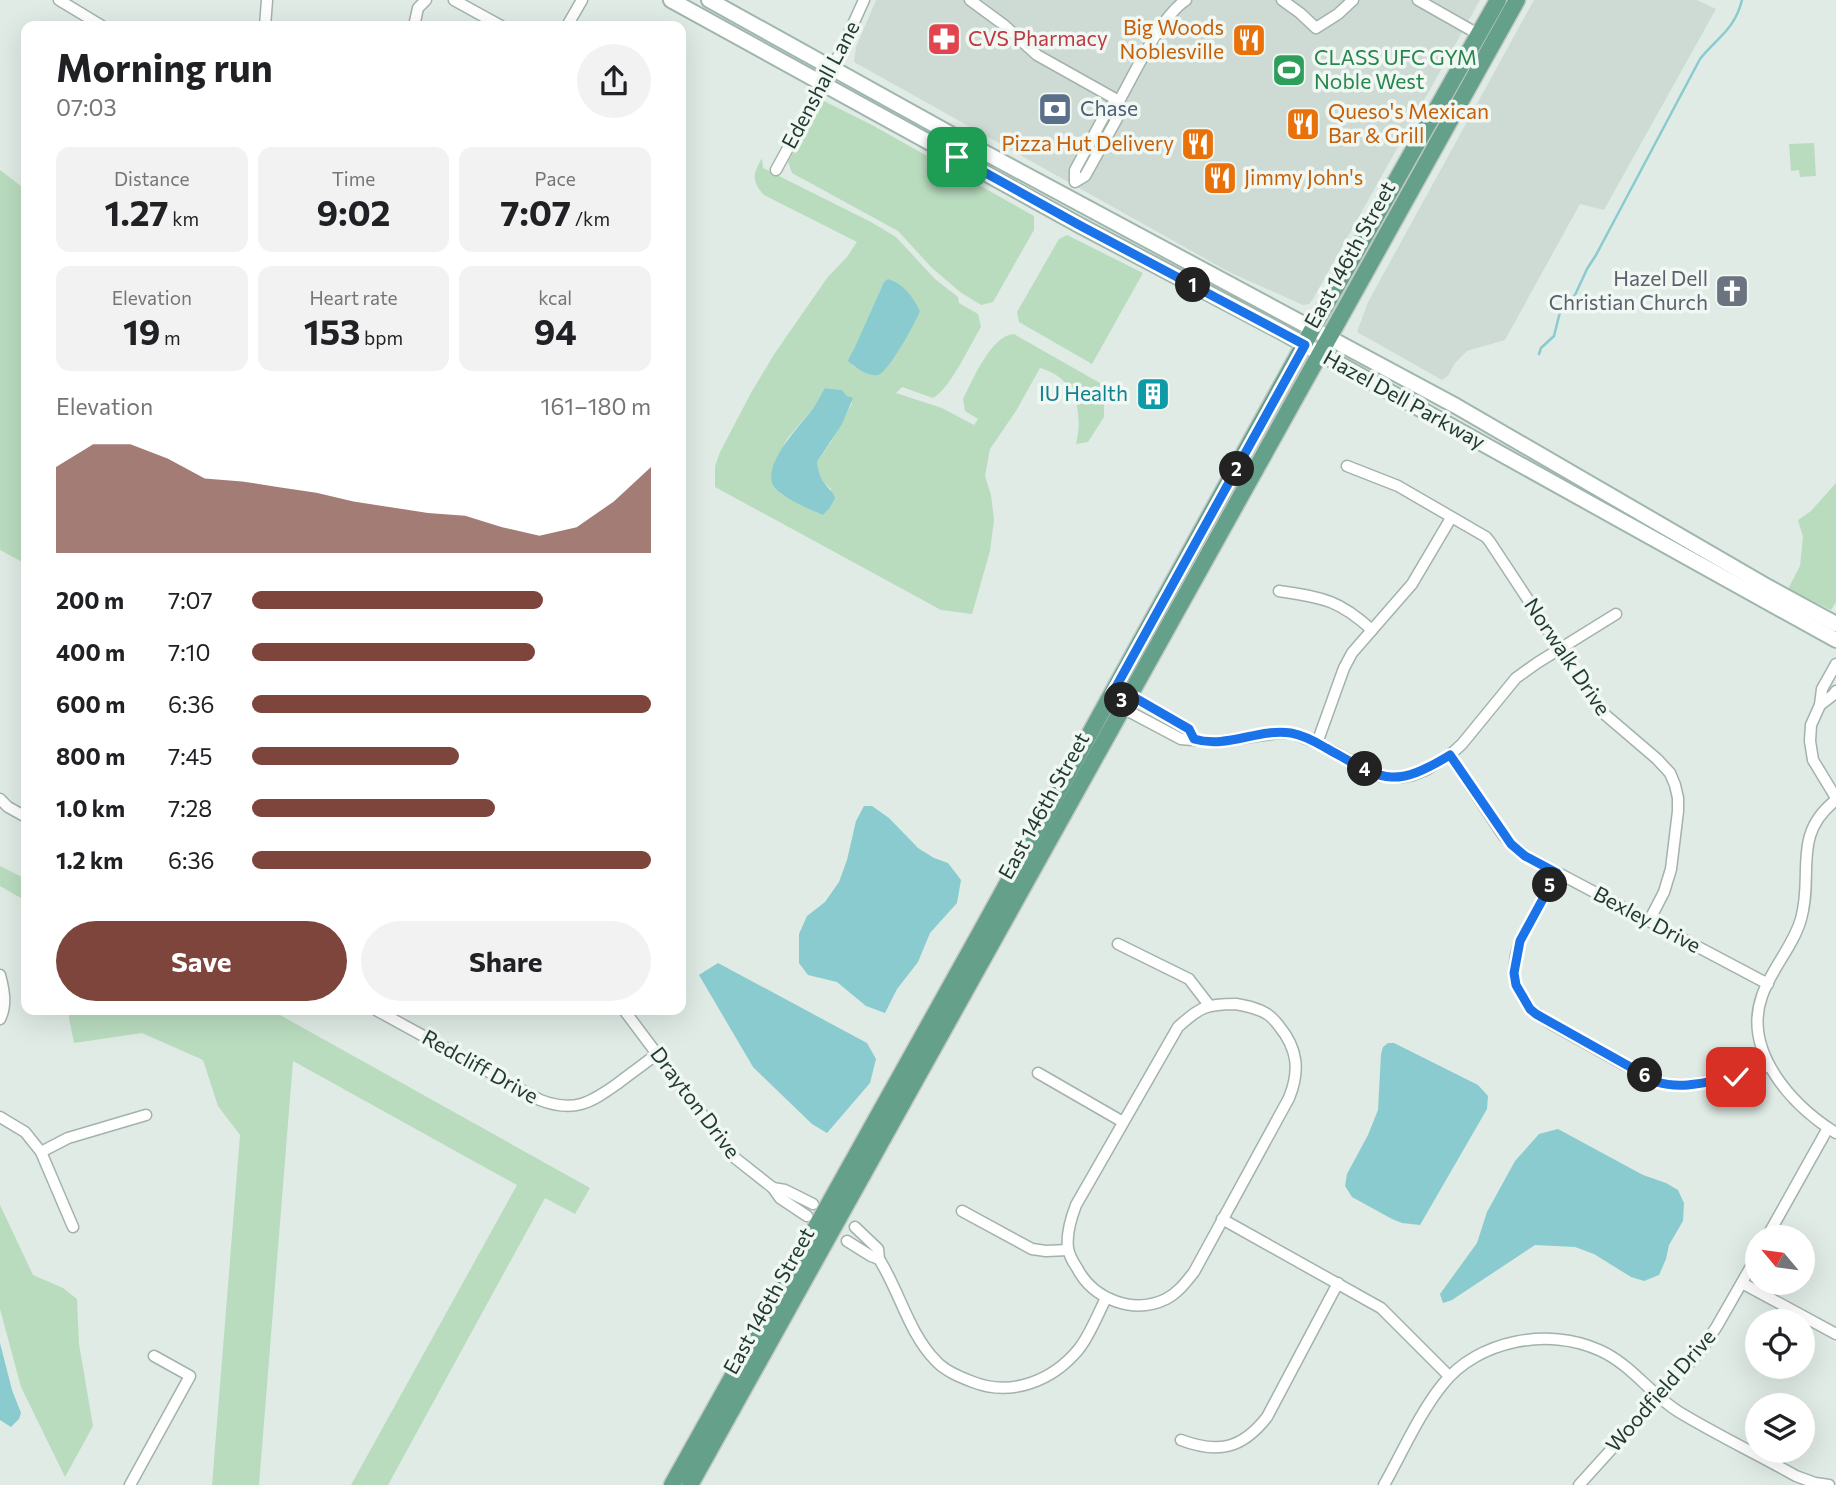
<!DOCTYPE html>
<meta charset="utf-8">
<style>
body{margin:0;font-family:Commissioner,sans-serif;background:#f2f2f2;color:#202124;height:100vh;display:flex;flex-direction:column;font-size:26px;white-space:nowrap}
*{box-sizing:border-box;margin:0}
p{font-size:23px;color:#757577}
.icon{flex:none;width:38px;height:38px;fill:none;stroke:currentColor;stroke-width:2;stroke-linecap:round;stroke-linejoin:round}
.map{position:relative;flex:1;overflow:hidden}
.sheet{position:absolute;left:21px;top:21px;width:665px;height:994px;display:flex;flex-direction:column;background:#fff;border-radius:14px;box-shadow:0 7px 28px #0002}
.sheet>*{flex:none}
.needle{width:46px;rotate:299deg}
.buttons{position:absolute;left:1745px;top:1225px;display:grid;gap:14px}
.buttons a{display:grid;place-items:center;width:70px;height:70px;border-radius:50%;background:#fff;box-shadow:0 7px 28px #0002;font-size:35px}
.pin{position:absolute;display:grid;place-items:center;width:60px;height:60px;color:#fff;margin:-30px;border-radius:14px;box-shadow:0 4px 10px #0006}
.km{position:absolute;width:35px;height:35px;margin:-18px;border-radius:50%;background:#222;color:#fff;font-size:19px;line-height:35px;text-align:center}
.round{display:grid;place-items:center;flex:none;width:74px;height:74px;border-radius:37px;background:#f2f2f2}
.headline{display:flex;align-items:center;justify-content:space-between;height:119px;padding:0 35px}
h1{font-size:38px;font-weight:700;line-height:52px}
.metrics{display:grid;grid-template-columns:repeat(3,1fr);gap:10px;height:119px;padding:7px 35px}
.metrics div{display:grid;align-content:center;border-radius:14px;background:#f2f2f2;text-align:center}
.metrics b{font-size:35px;font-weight:700}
.metrics small{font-size:19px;font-weight:400}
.metrics p{font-size:19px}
.chart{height:196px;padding:14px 35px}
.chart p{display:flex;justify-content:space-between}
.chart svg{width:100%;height:126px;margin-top:7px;fill:#7d453c;opacity:.7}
.button{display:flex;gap:14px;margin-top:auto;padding:14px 35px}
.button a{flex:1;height:80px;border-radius:42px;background:#7d453c;color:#fff;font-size:28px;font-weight:700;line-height:80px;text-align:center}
.button a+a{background:#f2f2f2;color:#202124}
ul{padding:0 35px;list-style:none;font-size:23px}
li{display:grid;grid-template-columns:112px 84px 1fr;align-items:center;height:52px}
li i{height:18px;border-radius:9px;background:#7d453c}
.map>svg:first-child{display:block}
.built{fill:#cedbd4}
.green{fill:#b9dcbf;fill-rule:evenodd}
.water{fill:#89cbcf}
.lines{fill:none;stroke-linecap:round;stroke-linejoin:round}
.stream{stroke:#89cbcf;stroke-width:2.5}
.minor-casing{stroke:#a3b3ac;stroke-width:13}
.secondary-casing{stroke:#9fb6ac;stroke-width:18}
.primary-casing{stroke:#c1c8c6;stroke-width:19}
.minor{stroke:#fff;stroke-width:10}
.secondary{stroke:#fff;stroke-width:14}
.primary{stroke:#65a08b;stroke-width:16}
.route-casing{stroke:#fff;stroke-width:14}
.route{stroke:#1a73e8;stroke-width:9}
.labels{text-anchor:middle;stroke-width:7;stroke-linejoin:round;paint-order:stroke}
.food-label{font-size:21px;fill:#c56008;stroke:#f1f7f3;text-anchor:end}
.health-label{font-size:21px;fill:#be3a42;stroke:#f1f7f3;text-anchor:start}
.leisure-label{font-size:21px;fill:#27864d;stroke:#f1f7f3;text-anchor:start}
.street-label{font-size:21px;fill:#213b32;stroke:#f1f7f3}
.service-label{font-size:21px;fill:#4e5e75;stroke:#f1f7f3;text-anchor:start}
.worship-label{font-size:21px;fill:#5b616d;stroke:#f1f7f3;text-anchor:end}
.culture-label{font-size:21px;fill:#0d838f;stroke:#f1f7f3;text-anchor:end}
</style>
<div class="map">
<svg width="1836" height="1485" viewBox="0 0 1836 1485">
<rect width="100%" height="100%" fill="#e0ebe5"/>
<g class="built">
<polygon points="876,0 1480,0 1313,299 1309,304 1303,305 1229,272 854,62 856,47"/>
<polygon points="1534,0 1697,0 1716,9 1604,210 1580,204 1505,340 1467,351 1455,363 1448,376 1442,380 1357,332 1368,302"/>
</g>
<g class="green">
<polygon points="824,101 872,125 1034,216 1034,230 993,302 981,305 960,292 932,268 898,231 792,173 788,162 819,107"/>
<polygon points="1814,143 1816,176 1800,177 1799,170 1791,171 1789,144"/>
<path d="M762,158L763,168L871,222L896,237L935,279L958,297L959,303L978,314L981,327C970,345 950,389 933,398L902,387L896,393L942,408L974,425L978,419L965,411L963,399C973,380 991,335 1014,334L1100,383L1104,395V417L1088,442L1076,444C1082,420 1079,390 1056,375C1052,372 1046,370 1040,368L1016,411L990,449L985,476L991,495L994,520L990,551L972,614L941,610L715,487V466L720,452L752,391L775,353L827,278L847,257L857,242L764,195C751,181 753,174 762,158ZM884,282L863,371L855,367L849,361ZM825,388L842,390L852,403L831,442L817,462C818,473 822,483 831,489L829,509L823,515L811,510L781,494L772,470L787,439L814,407Z"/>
<polygon points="0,170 26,190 26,564 0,550"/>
<polygon points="1067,235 1143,273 1092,364 1019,322 1017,312 1059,239"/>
<polygon points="1836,483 1836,602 1831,610 1788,589 1800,566 1803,537 1798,520 1811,511"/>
<polygon points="0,866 26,879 26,901 0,886"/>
<polygon points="69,1010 271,1010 590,1188 575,1214 545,1198 388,1485 351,1485 517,1185 293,1061 259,1485 212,1485 240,1135 218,1106 203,1060 142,1033 74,1043 69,1018"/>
<polygon points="0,1205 33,1275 63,1288 77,1299 79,1344 93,1426 65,1477 21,1387 0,1309"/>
</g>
<g class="water">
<path d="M888,279C904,284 912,296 920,311C916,322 888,373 878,375C868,377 855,367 848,361L849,358L854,349L884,282Z"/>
<path d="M825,388L842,390L847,396L853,398L842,424L817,462C818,469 820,478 825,484C829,490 833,491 835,498L829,509L823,515C811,510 777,496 772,483C765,460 802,424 814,407C818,401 821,394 825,388Z"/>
<polygon points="864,806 872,806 889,818 918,848 934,858 948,863 961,880 957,903 930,933 918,962 897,989 885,1013 866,1006 837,982 808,975 799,963 799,934 807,916 825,902 839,882 847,860 856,821"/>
<polygon points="718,963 867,1043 876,1059 870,1083 827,1133 812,1124 753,1067 699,975"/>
<polygon points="1388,1043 1394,1043 1478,1085 1488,1096 1487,1109 1420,1225 1402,1223 1392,1219 1352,1197 1345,1186 1347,1174 1368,1135 1378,1110 1381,1054 1383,1047"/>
<polygon points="1558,1129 1643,1175 1666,1183 1678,1190 1684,1203 1683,1221 1669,1245 1666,1259 1659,1275 1644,1281 1631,1277 1594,1254 1575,1247 1535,1245 1452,1300 1443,1303 1440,1294 1477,1243 1487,1212 1515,1161 1539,1134"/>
<polygon points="0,1343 12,1390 21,1413 19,1419 11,1427 0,1420"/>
</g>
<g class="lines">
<path class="stream" d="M1539,354L1541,348L1554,336L1560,312L1575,295L1587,269L1596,255L1700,59C1717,38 1735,29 1742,0"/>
<g class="minor-casing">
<g id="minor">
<polyline points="59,0 102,26"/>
<polyline points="454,0 501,26"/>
<polyline points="970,0 1004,25 1037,55 1119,101"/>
<polyline points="1282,0 1300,13 1316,28 1338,14 1353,0"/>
<polyline points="1418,0 1478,34"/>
<polyline points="265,26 267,0"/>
<polyline points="414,26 418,8 426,0"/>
<polyline points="567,26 582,0"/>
<path d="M1119,101L1120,113L1085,176L1075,182V170L1109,107L1119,101C1135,73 1160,17 1186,0"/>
<polyline points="776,170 840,53 864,0"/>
<polyline points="1347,466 1398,486 1486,537 1490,542 1602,712 1657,759 1670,773 1675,785 1678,798 1678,811 1671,869 1664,892 1649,921"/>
<path d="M1279,591C1323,598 1338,599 1372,630"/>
<polyline points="1836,664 1822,689 1820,705 1811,725 1810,741 1813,760 1836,798"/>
<polyline points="1127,702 1131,704 1137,699 1189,729 1194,739"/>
<polyline points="1131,704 1130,712 1181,739 1216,742 1279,733 1291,733 1317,743 1380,776 1402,777 1413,775 1426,770 1450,755 1462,744 1516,678 1537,663 1616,614"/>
<polyline points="1820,705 1833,695 1836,691"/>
<polyline points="1317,743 1344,668 1352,653 1412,584 1451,518"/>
<polyline points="1450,755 1503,835 1511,844 1526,856 1768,984"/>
<polyline points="0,799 8,807 26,817"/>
<path d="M1836,800C1791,835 1814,874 1801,919C1793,947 1771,969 1762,996C1742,1052 1793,1106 1836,1133"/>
<polyline points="1557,873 1520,941 1516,955 1514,973 1516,985 1530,1009 1550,1023 1625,1065 1665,1084 1686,1085 1736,1077 1769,1066"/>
<polyline points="1118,944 1189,979 1209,1005"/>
<path d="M0,975C4,990 7,1005 0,1019"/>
<path d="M1236,1004C1247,1006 1258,1008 1267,1014C1272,1017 1276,1022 1279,1026C1298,1049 1300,1071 1289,1098L1194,1272C1186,1282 1178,1293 1166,1299C1133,1315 1093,1299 1077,1268C1073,1262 1069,1255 1068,1248C1066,1233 1071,1218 1076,1205L1178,1027C1200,1007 1206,1004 1236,1004Z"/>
<path d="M376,1010L540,1100C574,1113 590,1103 617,1084C630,1074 644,1064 657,1054"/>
<polyline points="624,1010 735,1158 773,1188 780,1198 807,1216"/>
<polyline points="1038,1073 1123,1122"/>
<polyline points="0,1117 25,1132 41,1152 73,1227"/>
<polyline points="41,1152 68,1138 146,1115"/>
<polyline points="773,1188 785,1190 813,1204"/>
<polyline points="962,1211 1032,1249 1046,1251 1068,1250"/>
<polyline points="1222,1219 1381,1308 1449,1376"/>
<polyline points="1767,1237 1828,1128"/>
<polyline points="847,1241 871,1256 879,1259 878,1249 855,1227"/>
<path d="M879,1259C900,1292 908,1332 936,1361C945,1371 960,1377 973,1382C1011,1397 1052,1381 1078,1350C1089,1337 1098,1314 1106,1298"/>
<polyline points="1742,1283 1836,1334"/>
<path d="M1181,1440C1218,1454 1242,1449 1267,1417L1338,1283"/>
<polyline points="130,1485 190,1376 154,1356"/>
<path d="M1384,1485C1402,1453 1420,1412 1443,1384C1478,1340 1549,1327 1599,1350C1631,1364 1650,1394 1679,1412C1717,1435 1757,1454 1796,1476L1815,1483L1829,1485"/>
<polyline points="1579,1485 1702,1349 1717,1326 1757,1256"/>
</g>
</g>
<g class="secondary-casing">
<g id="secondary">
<polyline points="671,0 1081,226 1280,331 1836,640"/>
<polyline points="709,0 967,143 1456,406 1768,587 1836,624"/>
</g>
</g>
<g class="primary-casing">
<g id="primary">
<polyline points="672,1485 979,935 1313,328 1498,0"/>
<polyline points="690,1485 1517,0"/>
</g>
</g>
<use href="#minor" class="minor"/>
<use href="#secondary" class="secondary"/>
<use href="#primary" class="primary"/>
</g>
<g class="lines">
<g class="route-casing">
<path id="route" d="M957,157L1081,226L1305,345L1112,694L1132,704L1137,699L1189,729L1194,739C1227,749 1258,728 1291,733C1303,735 1316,742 1326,748C1382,779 1391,791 1450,755L1511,844L1525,856L1557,873L1520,941L1514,973L1516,985L1530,1009L1536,1014L1657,1082C1683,1090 1710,1081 1736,1077"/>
</g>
<use href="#route" class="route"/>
</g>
<defs>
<g id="pharmacy-square" transform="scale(1.75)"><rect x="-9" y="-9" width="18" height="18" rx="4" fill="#e0444e" stroke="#f1f7f3"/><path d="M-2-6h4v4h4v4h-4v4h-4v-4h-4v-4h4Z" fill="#fff"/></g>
<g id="restaurant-square" transform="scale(1.75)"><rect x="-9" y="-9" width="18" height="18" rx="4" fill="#e8710a" stroke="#f1f7f3"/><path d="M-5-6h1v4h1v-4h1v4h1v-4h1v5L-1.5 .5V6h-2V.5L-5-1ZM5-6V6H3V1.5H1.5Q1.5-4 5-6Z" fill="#fff"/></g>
<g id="stadium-square" transform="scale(1.75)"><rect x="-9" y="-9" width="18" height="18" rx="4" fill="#2e9e5b" stroke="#f1f7f3"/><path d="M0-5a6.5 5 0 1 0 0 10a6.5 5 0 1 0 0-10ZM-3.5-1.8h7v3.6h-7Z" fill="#fff"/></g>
<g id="bank-square" transform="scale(1.75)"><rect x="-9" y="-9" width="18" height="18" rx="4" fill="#5c6f8a" stroke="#f1f7f3"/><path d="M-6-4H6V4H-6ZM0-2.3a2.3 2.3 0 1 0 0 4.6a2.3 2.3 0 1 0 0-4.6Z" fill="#fff"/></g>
<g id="church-square" transform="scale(1.75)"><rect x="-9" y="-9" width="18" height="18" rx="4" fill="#6b7280" stroke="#f1f7f3"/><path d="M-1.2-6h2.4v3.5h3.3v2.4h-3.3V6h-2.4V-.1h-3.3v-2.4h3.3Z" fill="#fff"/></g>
<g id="building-square" transform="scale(1.75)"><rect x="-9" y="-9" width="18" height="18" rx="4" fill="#0f9aa8" stroke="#f1f7f3"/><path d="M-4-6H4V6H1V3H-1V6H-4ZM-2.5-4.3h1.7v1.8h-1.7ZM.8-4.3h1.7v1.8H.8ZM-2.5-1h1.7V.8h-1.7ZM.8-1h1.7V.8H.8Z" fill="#fff"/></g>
</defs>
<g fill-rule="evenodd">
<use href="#pharmacy-square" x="944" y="39"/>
<use href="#restaurant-square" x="1249" y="40"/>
<use href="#stadium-square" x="1289" y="70"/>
<use href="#bank-square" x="1055" y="109"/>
<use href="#restaurant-square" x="1303" y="124"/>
<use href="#restaurant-square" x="1198" y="144"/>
<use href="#restaurant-square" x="1220" y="178"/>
<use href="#church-square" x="1732" y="291"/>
<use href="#building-square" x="1153" y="394"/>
</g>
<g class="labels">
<g class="food-label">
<text x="1224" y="35">Big Woods<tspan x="1224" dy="24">Noblesville</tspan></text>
<text x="1328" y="119" text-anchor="start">Queso's Mexican<tspan x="1328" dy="24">Bar &amp; Grill</tspan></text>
<text x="1174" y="151">Pizza Hut Delivery</text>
<text x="1244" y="185" text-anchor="start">Jimmy John's</text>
</g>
<g class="health-label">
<text x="968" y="46">CVS Pharmacy</text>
</g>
<g class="leisure-label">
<text x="1314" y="65">CLASS UFC GYM<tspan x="1314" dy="24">Noble West</tspan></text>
</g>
<g class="street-label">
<text transform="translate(821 85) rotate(-62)" y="7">Edenshall Lane</text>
<text transform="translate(1350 255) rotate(-61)" y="7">East 146th Street</text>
<text transform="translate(1404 400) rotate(29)" y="7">Hazel Dell Parkway</text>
<text transform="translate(1567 657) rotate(56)" y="7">Norwalk Drive</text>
<text transform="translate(1044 806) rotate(-61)" y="7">East 146th Street</text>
<text transform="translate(1647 920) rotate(28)" y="7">Bexley Drive</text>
<text transform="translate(480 1067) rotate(29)" y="7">Redcliff Drive</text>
<text transform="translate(695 1103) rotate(53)" y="7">Drayton Drive</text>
<text transform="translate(769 1301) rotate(-61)" y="7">East 146th Street</text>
<text transform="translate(1661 1391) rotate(-49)" y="7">Woodfield Drive</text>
</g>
<g class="service-label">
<text x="1080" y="116">Chase</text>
</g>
<g class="worship-label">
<text x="1708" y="286">Hazel Dell<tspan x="1708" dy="24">Christian Church</tspan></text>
</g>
<g class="culture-label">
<text x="1128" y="401">IU Health</text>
</g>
</g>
</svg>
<div class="buttons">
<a><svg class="needle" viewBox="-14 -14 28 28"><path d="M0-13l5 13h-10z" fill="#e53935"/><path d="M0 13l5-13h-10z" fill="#757577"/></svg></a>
<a><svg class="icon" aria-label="locate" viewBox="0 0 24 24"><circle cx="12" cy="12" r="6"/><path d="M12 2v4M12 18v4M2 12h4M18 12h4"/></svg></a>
<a><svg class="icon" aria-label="layers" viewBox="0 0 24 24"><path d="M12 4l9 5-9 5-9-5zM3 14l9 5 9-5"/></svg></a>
</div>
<div class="pin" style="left:957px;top:157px;background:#1e9e55"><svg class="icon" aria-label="arrive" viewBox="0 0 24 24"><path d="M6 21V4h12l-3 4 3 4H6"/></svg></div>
<div class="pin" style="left:1736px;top:1077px;background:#d93025"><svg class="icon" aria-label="check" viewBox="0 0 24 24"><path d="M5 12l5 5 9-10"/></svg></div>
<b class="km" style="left:1193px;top:285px">1</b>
<b class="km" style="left:1237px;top:469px">2</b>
<b class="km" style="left:1122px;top:700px">3</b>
<b class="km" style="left:1365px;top:769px">4</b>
<b class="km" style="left:1550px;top:885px">5</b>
<b class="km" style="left:1645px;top:1075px">6</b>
<section class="sheet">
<div class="headline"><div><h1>Morning run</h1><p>07:03</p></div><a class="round"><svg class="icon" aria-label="share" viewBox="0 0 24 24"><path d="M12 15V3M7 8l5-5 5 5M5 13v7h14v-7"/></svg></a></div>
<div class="metrics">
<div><p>Distance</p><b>1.27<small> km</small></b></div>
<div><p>Time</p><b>9:02</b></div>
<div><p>Pace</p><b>7:07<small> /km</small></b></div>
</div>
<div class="metrics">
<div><p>Elevation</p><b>19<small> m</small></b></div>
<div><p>Heart rate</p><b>153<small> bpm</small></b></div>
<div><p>kcal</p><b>94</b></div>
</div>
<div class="chart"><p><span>Elevation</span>161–180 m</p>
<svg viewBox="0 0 160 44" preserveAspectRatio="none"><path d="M0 44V14L10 6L20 6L30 11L40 18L50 19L60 21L70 23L80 26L90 28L100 30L110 31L120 35L130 38L140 35L150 26L160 14V44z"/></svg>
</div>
<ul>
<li><b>200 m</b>7:07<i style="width:73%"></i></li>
<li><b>400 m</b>7:10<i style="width:71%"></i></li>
<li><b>600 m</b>6:36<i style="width:100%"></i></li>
<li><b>800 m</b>7:45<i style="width:52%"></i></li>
<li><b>1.0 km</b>7:28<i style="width:61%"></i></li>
<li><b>1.2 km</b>6:36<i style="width:100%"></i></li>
</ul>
<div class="button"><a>Save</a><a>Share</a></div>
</section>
</div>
